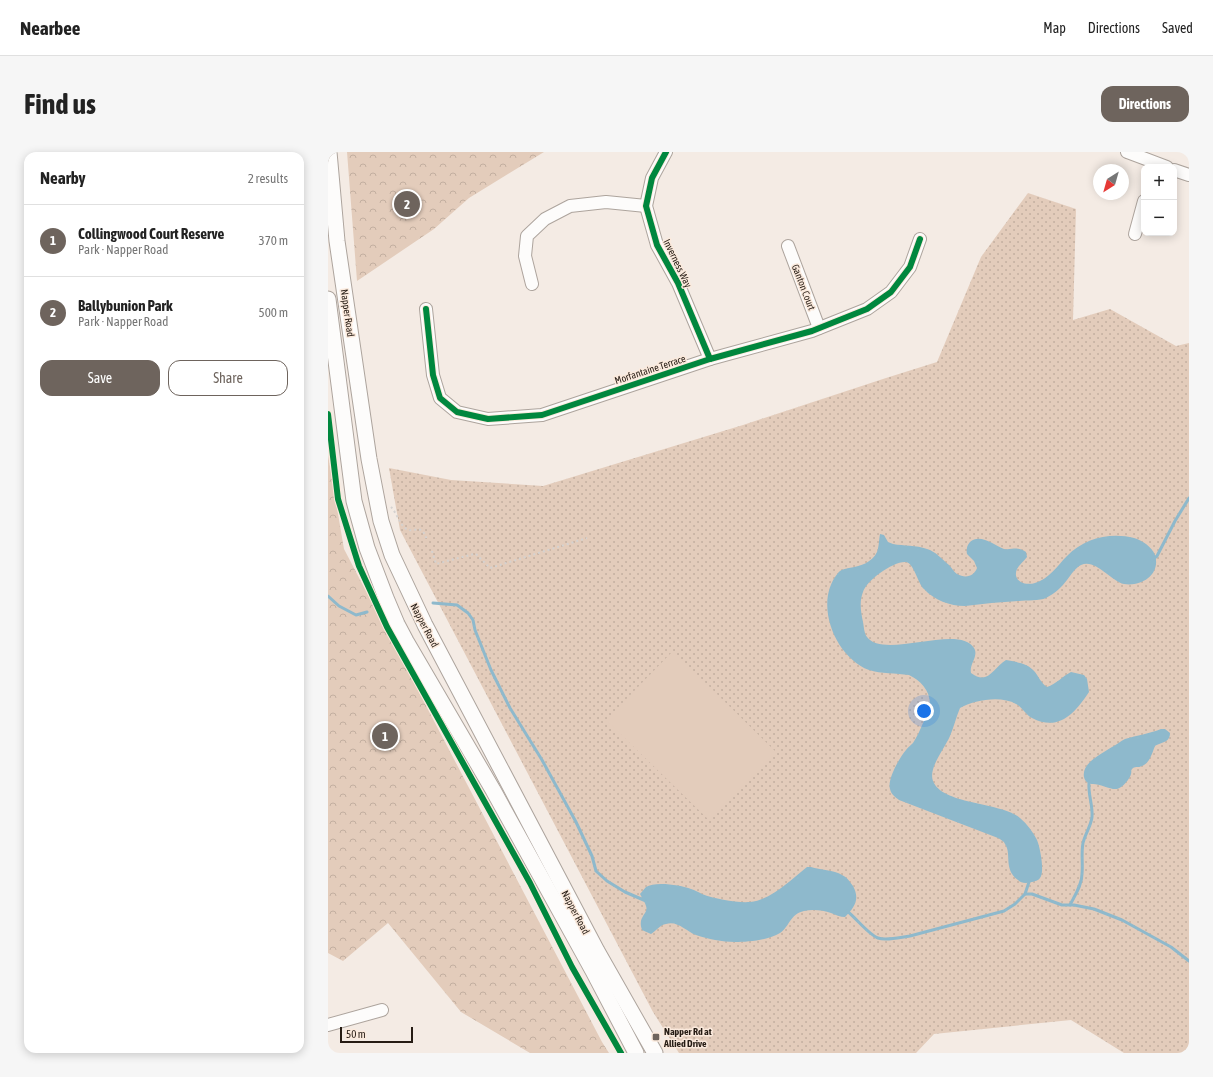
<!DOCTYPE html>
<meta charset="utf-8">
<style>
body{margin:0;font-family:"Asap Condensed",sans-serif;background:#f6f6f6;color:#222}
.controls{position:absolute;right:12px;top:12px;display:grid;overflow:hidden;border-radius:8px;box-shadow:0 2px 10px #0003}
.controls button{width:36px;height:36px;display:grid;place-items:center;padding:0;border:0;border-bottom:1px solid #e0e0e0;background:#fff;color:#222;font:20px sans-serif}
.compass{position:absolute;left:765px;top:12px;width:36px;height:36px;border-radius:50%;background:#fff;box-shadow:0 2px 10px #0003;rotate:217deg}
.scale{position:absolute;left:12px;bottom:10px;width:73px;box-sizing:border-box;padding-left:4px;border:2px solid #261c14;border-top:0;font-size:11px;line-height:14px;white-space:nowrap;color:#261c14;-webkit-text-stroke:3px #fbeadd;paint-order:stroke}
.you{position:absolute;left:596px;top:559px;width:14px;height:14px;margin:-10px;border:3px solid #fff;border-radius:50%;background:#1a73e8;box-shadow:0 0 0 6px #1a73e833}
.badge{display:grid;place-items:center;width:26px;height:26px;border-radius:50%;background:#6e645d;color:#fff;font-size:13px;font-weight:700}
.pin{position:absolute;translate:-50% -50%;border:2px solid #fff;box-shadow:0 1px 4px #0006}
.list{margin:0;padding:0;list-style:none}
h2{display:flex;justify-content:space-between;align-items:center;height:52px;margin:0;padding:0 16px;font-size:17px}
h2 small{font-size:13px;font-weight:400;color:#767676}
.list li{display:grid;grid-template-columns:26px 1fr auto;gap:12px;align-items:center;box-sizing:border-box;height:72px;padding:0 16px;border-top:1px solid #e0e0e0}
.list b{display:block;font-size:15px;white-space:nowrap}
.list p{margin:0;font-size:13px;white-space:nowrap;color:#767676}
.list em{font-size:13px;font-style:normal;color:#767676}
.actions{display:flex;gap:8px;padding:12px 16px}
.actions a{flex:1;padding:9px 0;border:1px solid #6e645d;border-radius:12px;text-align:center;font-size:14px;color:#6e645d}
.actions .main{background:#6e645d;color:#fff}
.map{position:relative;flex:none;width:861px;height:901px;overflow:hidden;border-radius:12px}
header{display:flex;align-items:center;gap:24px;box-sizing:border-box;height:56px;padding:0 20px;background:#fff;border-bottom:1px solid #e0e0e0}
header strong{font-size:19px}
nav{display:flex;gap:22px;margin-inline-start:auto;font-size:14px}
.intro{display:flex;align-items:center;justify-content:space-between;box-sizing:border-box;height:96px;padding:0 24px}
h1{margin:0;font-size:28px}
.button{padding:10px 18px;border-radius:12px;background:#6e645d;color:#fff;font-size:14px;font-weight:700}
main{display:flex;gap:24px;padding:0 24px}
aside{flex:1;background:#fff;border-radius:12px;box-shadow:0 2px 10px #0003}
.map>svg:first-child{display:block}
.grass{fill:url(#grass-dots)}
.forest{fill:url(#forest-crowns)}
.garden{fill:#e3ccbb}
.water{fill:#8eb9cc}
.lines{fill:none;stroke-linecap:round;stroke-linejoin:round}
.stream{stroke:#8eb9cc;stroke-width:3}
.minor-casing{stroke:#ada49d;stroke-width:14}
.major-casing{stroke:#ada49d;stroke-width:17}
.path{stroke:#d5d2d0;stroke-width:2;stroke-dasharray:2 3;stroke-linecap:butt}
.minor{stroke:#fdfcfb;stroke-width:12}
.major{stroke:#fdfcfb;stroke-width:15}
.cycleway-casing{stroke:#fbeadd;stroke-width:8}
.cycleway{stroke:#00873e;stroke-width:6}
.poi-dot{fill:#6e645d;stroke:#fbeadd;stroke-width:1.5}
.labels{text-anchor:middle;stroke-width:3;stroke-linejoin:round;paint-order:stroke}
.street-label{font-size:10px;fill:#261c14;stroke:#fbeadd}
.poi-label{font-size:10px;font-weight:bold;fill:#261c14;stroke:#fbeadd;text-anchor:start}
</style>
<header>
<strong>Nearbee</strong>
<nav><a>Map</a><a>Directions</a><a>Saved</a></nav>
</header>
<div class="intro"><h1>Find us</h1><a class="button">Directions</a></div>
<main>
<aside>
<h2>Nearby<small>2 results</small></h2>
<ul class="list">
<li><span class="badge">1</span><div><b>Collingwood Court Reserve</b><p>Park · Napper Road</p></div><em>370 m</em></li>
<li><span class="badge">2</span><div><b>Ballybunion Park</b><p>Park · Napper Road</p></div><em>500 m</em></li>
</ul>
<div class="actions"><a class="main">Save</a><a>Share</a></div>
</aside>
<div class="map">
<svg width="861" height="901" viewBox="0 0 861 901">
<defs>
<pattern id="grass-dots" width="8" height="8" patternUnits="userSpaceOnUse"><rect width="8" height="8" fill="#e3ccbb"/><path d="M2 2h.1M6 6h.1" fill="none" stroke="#c3afa0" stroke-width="1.8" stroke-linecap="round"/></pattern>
<pattern id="forest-crowns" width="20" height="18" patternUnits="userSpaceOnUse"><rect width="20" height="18" fill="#e3ccbb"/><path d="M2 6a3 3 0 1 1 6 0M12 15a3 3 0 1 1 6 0" fill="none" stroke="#c3afa0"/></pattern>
</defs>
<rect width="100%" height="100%" fill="#f4ebe4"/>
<path class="grass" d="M 700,41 L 748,57 L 745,168 L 782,157 L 848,194 L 861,191 L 861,901 L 796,901 L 743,868 L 606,882 L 588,901 L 351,901 L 325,860 L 72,378 L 61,316 L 123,328 L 215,334 L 415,273 L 558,226 L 609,210 L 653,105 Z"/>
<g class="forest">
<path d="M 19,0 L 216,0 L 141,46 L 106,77 L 29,129 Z"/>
<path d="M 0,303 L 16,397 L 274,890 L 281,901 L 202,901 L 133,860 L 60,771 L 15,809 L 0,801 Z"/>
</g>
<path class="garden" d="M 345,499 L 448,600 L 381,668 L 278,568 Z"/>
<g class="water">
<path d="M 552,382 L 556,383 L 560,390 L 565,392 C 576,394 588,393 599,397 C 607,399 615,408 621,413 C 624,416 626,420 629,422 C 638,427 646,424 649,416 L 646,409 L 639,402 C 638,398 639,393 642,390 C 652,381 666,393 676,397 C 685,398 689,394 698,400 L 699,405 C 696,409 691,413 689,417 C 684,429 697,434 707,431 C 721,427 729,414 739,404 C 756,386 783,380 806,386 C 814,388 824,395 827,403 C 833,422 814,435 796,432 C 783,429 767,406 753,413 C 747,416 743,423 739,428 C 734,435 726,442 718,446 C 712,449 698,448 691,449 C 673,450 655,452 637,454 C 622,454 606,448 596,437 C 590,432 586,411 578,410 C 565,409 538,429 535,440 C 531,450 533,460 535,470 C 536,475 536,481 539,485 C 556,508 631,471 646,496 C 651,504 641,512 643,521 C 660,534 665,516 678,508 C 688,510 700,511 707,520 C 711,525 713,531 719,535 C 728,532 735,524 743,520 L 756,523 L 759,527 L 761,540 C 747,561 731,580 704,566 C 698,563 694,555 688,552 C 673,543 646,548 632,556 C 628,565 626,575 622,584 C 617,596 600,616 605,629 C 614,653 674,650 692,666 C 699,672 705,680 709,688 C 712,695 717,720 712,726 C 710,729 707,729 704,730 C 699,731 694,732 690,728 C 675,717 684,702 677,692 C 676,689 673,688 670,686 L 571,648 C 567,645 563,642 562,637 C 559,627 572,605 578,598 C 580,595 583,593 585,591 C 589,585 592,578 595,571 C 597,567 600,562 601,557 C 605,542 594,529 581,523 C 568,521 553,522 541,518 C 507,505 485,451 510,421 C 513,417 517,417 521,416 C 532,414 544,411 549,400 C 551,395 551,387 552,382 Z"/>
<path d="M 833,577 L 837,577 L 842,581 C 842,591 833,590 827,594 C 824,601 822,611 814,614 C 810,616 808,614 805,616 C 802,619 804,618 803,622 C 802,627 794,636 789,637 C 783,638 772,632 765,632 C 761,632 757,630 756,625 C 753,611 775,601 784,595 C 788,593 793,589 797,587 C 809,583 821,582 833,577 Z"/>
<path d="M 479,715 L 483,715 C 492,718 506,718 514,723 C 519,725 522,730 525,734 C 532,747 527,755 517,765 C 512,765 508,763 503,761 C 495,758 484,757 476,759 C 462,762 462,774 452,781 C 441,788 420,790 407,790 C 394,790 380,787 368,783 C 358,779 349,768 338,772 C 332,773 328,779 323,782 L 314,778 C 309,764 321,762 318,754 C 317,750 314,746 312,742 C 314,740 316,737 318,735 C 327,729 353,733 363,737 C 367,738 370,740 374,742 C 387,747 409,751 422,750 C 445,747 461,729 479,715 Z"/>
</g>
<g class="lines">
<g class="stream">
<path d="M 824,408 L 829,404 L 847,369 L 861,346"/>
<path d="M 0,444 L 11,454 L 28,463 L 39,460"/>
<path d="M 105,451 L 129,453 L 140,461 L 145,468 L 147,478 L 163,518 L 182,556 L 214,608 L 248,670 L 264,704 L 268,719 L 279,729 L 297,740 L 318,749"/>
<path d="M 697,742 L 702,727"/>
<path d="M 742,753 C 747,743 754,733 754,722 C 755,711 753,701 755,691 C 757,682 763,674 764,665 C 765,653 760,643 761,631"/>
<path d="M 519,759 C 528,766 541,783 550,786 C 559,789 573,785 582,784 L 676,759 L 687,752 L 697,742 L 704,742 L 734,753 L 746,753 L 766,757 L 794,768 L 843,795 L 861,809"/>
</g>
<defs>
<g id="minor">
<path d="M 338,0 L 324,26 L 318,54 L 329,93 L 350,131 L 382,207"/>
<path d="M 799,0 L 839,15"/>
<path d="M 846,18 L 861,23"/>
<path d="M 807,82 L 816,49"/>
<path d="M 460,94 L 491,176"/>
<path d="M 204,132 L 197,104 L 199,84 L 217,67 L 242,54 L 278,50 L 318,54"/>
<path d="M 98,157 L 105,223 L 112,246 L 129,260 L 160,267 L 214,263 L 382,207 L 484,179 L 539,157 L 563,140 L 582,115 L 592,87"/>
<path d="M 0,873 L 54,858"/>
</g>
<g id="major">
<path d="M 1,0 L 9,89 L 41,307 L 53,369 L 64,403 L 97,473 L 269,799 L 327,901"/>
<path d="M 0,147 L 26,349 L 39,396 L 58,446 L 69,472 L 78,489 L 165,638 L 265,819 L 308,901"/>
</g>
</defs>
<use href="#minor" class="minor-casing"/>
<use href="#major" class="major-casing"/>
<g class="path">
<path d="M 63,355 C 68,360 72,372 77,376 C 86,383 93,369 99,388"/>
<path d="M 104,399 L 108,412 L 146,402 L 148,402 L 162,416 L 259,386"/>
</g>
<use href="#minor" class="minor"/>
<use href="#major" class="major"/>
<defs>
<g id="cycleway">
<path d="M 338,0 L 324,26 L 318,54 L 329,93 L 350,131 L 382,207"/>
<path d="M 98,157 L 105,223 L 112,246 L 129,260 L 160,267 L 214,263 L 382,207 L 484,179 L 539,157 L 563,140 L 582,115 L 592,87"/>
<path d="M 0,262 L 10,347 L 31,414 L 59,475 L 202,731 L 244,815 L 293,901"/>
</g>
</defs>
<use href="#cycleway" class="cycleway-casing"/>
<use href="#cycleway" class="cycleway"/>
</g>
<rect class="poi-dot" x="324" y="881" width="8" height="8" rx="2"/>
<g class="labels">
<g class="street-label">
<text transform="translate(350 111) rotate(64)" y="4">Inverness Way</text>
<text transform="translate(476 135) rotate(69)" y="4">Ganton Court</text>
<text transform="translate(20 161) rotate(82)" y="4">Napper Road</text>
<text transform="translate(322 217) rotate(-18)" y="4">Morfantaine Terrace</text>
<text transform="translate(97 473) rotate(62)" y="4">Napper Road</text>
<text transform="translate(248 760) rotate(62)" y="4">Napper Road</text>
</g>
<g class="poi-label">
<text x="336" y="883">Napper Rd at<tspan x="336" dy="12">Allied Drive</tspan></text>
</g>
</g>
</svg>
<div class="controls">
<button>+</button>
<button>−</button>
</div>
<svg class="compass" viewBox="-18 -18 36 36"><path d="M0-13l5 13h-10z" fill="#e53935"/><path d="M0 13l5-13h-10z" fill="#767676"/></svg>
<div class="scale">50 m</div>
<div class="you"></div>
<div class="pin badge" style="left:57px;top:584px">1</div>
<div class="pin badge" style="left:79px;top:52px">2</div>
</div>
</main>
